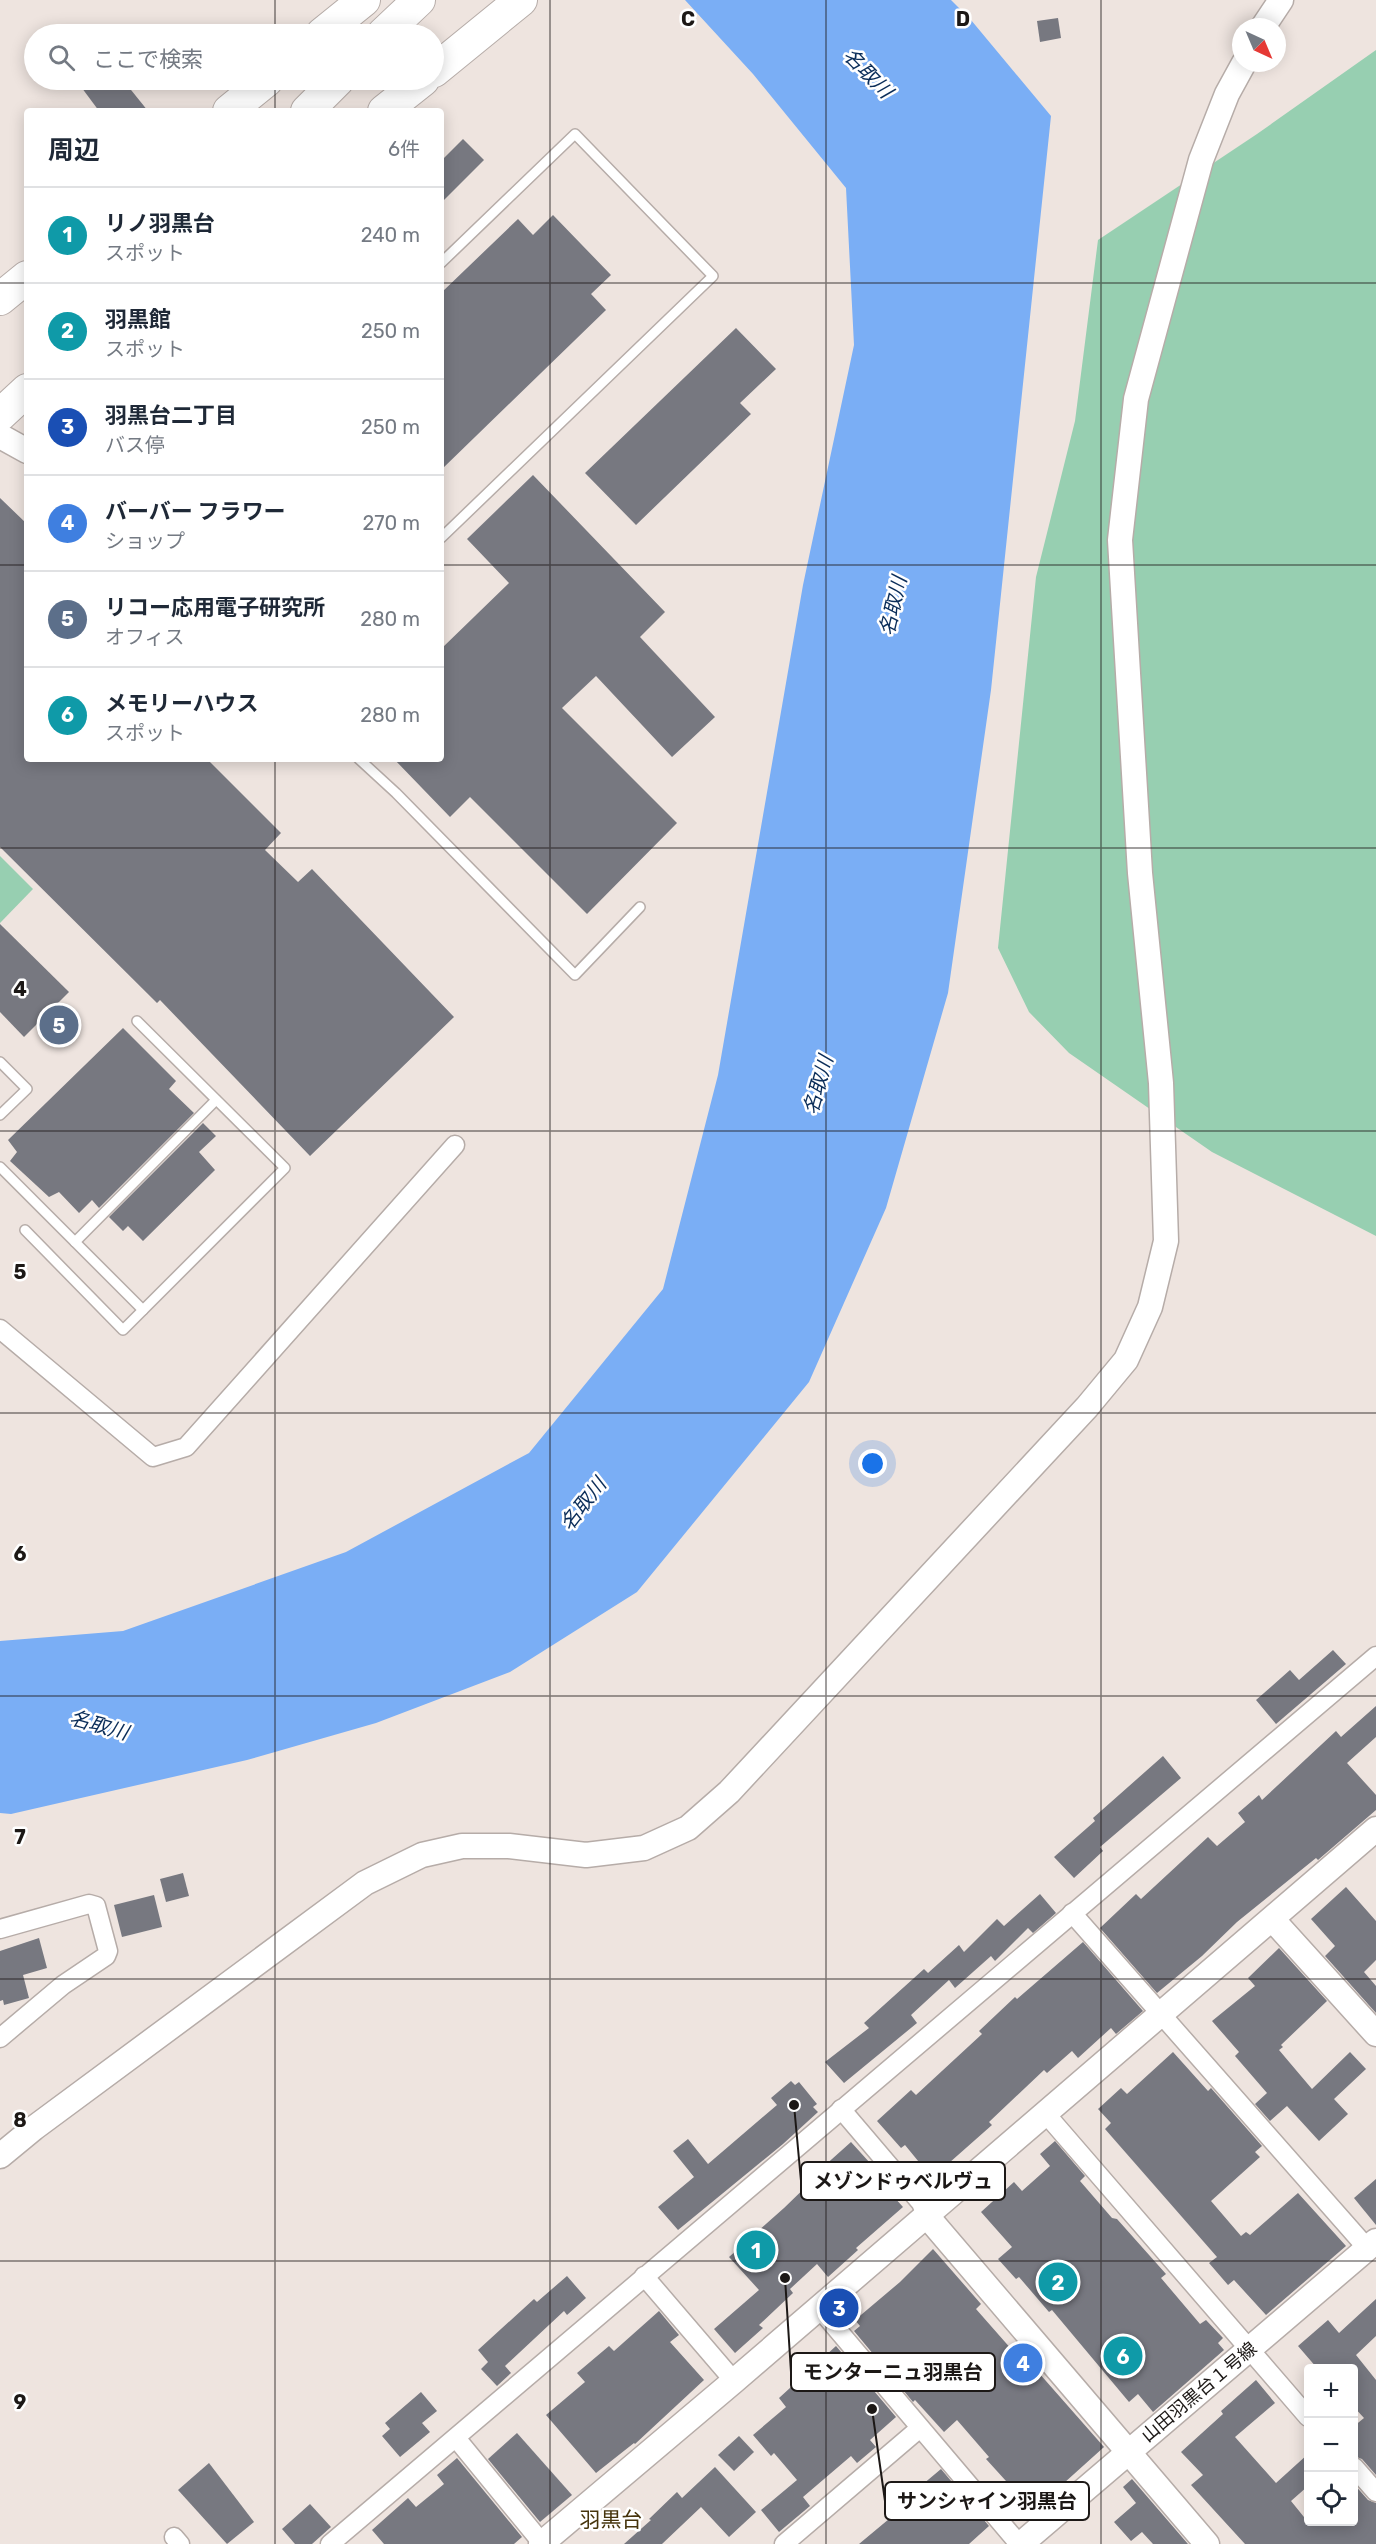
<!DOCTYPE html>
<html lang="ja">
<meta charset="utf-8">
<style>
body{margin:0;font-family:Rubik,"Noto Sans JP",sans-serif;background:#f6f6f7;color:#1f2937}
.controls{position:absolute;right:18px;bottom:18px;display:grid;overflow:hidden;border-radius:6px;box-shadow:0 3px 15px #0003}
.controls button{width:54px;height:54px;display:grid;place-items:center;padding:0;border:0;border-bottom:2px solid #e0e1e3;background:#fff;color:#1f2937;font:30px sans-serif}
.compass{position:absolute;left:1232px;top:18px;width:54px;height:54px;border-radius:50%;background:#fff;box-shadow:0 3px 15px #0003;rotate:136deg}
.you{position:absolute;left:873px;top:1464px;width:21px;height:21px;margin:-15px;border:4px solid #fff;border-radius:50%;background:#1a73e8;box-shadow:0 0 0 9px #1a73e833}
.badge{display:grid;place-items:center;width:39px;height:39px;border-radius:50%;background:#8e6a0e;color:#fff;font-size:20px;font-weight:700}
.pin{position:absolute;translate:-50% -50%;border:3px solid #fff;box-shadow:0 2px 6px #0006}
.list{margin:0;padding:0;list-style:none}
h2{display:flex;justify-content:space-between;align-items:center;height:78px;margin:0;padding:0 24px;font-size:26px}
h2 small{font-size:20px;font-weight:400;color:#747a83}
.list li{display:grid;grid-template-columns:39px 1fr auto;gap:18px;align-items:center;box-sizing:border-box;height:96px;padding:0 24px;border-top:2px solid #e0e1e3}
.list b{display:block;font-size:22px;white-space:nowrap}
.list p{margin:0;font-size:20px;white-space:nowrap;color:#747a83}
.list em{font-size:20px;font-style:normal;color:#747a83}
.icon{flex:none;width:33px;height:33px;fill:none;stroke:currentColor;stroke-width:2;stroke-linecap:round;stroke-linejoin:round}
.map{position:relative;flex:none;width:1376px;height:2544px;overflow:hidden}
.search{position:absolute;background:#fff;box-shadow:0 3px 15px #0003;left:24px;top:24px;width:420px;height:66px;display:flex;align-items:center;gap:15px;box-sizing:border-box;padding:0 21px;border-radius:33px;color:#747a83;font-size:22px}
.panel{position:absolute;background:#fff;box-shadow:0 3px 15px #0003;left:24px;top:108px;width:420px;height:654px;border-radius:6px}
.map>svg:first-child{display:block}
.green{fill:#97cfb1}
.water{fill:#7aaef5}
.building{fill:#777880}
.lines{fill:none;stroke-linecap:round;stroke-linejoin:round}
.lane-casing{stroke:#b6aca8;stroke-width:12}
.street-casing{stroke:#b6aca8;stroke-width:21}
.secondary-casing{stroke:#b6aca8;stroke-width:27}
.highway-casing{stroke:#b6aca8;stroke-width:34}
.lane{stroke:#fff;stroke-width:9}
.street{stroke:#fff;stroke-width:18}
.secondary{stroke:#fff;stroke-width:24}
.highway{stroke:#fff;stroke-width:32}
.grid{fill:none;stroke:#1c1816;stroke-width:1.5;stroke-opacity:0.55}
.labels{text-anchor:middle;stroke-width:5;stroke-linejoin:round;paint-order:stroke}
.street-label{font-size:18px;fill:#1c1816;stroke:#fff}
.water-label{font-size:20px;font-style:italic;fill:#0a2d59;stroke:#fff}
.quarter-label{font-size:21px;fill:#46340c;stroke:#fff}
.grid-label{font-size:20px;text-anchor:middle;font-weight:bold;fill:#1c1816;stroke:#fff;stroke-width:5;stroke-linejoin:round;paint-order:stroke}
.leader{fill:none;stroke:#1c1816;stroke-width:2}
.callout-dot{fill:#1c1816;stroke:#fff;stroke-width:2}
.callout{fill:#fff;stroke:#1c1816;stroke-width:2}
.callout-label{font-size:20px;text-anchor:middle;font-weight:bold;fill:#1c1816}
</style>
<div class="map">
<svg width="1376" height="2544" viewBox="0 0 1376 2544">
<rect width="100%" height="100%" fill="#eee4df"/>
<g class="green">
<path d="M 1376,50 L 1376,1236 L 1212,1152 L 1069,1053 L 1029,1012 L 998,948 L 1036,577 L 1075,421 L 1098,240 L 1257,134 Z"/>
<path d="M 0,856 L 33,889 L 0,923 Z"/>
</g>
<path class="water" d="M 685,0 L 951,0 L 971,20 L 1051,116 L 991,690 L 948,993 L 886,1208 L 809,1382 L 637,1592 L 510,1672 L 376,1723 L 247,1760 L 11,1814 L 0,1813 L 0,1641 L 123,1631 L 346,1552 L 529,1453 L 663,1289 L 718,1075 L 803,585 L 854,345 L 846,188 L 753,74 Z"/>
<g class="building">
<path d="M 1058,18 L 1061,38 L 1040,42 L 1037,21 Z"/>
<path d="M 76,80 L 123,80 L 148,111 L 99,111 Z"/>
<path d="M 463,139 L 484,160 L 441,203 L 441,161 Z"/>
<path d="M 553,215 L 611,275 L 591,294 L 606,310 L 441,470 L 441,293 L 518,219 L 533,235 Z"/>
<path d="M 736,328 L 776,369 L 740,403 L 751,414 L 636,525 L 585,473 Z"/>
<path d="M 533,475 L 665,612 L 640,637 L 715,717 L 672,757 L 596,676 L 562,708 L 677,823 L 587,914 L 470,797 L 450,817 L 394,759 L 441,759 L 441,649 L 509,583 L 467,539 Z"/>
<path d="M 0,498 L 27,524 L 27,759 L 207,759 L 281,833 L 265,850 L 298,882 L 312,869 L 454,1017 L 310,1156 L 160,1000 L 157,1003 L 0,847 Z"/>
<path d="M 0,924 L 69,992 L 24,1037 L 0,1012 Z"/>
<path d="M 123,1028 L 176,1081 L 169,1089 L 194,1113 L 99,1208 L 92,1200 L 79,1213 L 59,1192 L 49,1197 L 10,1161 L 17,1152 L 8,1140 Z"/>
<path d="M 203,1123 L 216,1136 L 199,1152 L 215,1170 L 143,1241 L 128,1226 L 123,1231 L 109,1217 Z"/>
<path d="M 1333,1650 L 1346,1664 L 1276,1724 L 1256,1700 L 1290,1670 L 1299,1680 Z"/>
<path d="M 1376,1706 L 1376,1737 L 1347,1763 L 1376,1795 L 1376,1810 L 1318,1860 L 1316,1858 L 1237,1922 L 1202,1956 L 1157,1993 L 1100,1928 L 1136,1894 L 1141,1899 L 1208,1837 L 1217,1846 L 1245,1822 L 1238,1813 L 1259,1795 L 1262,1800 L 1336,1731 L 1341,1737 Z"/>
<path d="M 1163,1756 L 1181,1778 L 1100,1847 L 1103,1851 L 1074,1878 L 1054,1857 L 1095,1821 L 1093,1818 Z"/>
<path d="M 183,1873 L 189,1896 L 166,1902 L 160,1879 Z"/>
<path d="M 1346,1887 L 1376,1921 L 1376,1960 L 1364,1972 L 1376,1986 L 1376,2013 L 1325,1956 L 1335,1946 L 1311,1919 Z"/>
<path d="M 1040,1894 L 1056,1913 L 1033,1933 L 1028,1928 L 995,1961 L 991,1956 L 955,1988 L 949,1980 L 911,2015 L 917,2023 L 844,2083 L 825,2062 L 869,2028 L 864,2023 L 924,1969 L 928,1973 L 959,1945 L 964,1952 L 997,1919 L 1004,1926 Z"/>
<path d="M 154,1895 L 162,1927 L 122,1937 L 114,1905 Z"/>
<path d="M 39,1938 L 47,1968 L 23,1975 L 29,1998 L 4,2005 L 3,2000 L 0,2001 L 0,1951 Z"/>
<path d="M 1083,1942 L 1143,2011 L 1116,2034 L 1111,2028 L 1078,2058 L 1072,2051 L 1047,2073 L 1044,2070 L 989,2122 L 992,2125 L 932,2178 L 905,2145 L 901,2148 L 877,2121 L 911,2090 L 916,2095 L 982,2034 L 979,2031 L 1015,1997 L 1017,1999 Z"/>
<path d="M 1279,1948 L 1327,2001 L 1281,2045 L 1283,2047 L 1279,2050 L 1312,2089 L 1350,2052 L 1366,2069 L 1334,2099 L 1348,2114 L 1319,2141 L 1287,2106 L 1270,2121 L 1255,2104 L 1267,2093 L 1235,2056 L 1239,2052 L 1212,2021 L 1255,1986 L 1248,1978 Z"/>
<path d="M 1173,2052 L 1208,2091 L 1211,2088 L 1262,2146 L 1255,2152 L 1260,2157 L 1211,2201 L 1241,2236 L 1246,2232 L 1250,2235 L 1298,2193 L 1346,2246 L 1266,2315 L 1234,2280 L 1228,2285 L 1209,2263 L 1217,2257 L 1105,2129 L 1111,2123 L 1098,2109 L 1121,2088 L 1127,2094 Z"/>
<path d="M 791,2081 L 795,2085 L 799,2082 L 817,2104 L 813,2107 L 818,2112 L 783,2144 L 678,2230 L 658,2207 L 694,2177 L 673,2151 L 688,2139 L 708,2164 L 777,2105 L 771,2098 Z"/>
<path d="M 1055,2141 L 1085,2176 L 1080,2181 L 1112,2218 L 1117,2219 L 1166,2274 L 1161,2278 L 1200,2324 L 1206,2320 L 1223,2338 L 1218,2343 L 1224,2350 L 1153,2412 L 1138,2394 L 1129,2402 L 1052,2310 L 1049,2312 L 1019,2277 L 1016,2279 L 998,2259 L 1012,2247 L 981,2212 L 1014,2182 L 1022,2191 L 1050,2166 L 1040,2154 Z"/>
<path d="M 851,2142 L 870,2163 L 866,2166 L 903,2207 L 856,2248 L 858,2250 L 828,2277 L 817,2264 L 790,2289 L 793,2293 L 759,2325 L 763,2328 L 735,2353 L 714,2329 L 759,2290 L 729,2257 L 784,2208 L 815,2178 L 813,2176 Z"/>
<path d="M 1376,2179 L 1376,2225 L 1354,2198 Z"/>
<path d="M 933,2249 L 981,2304 L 976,2309 L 1020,2359 L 1024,2356 L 1104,2447 L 1024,2519 L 1007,2499 L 1016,2492 L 986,2459 L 989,2457 L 957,2420 L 944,2432 L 915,2400 L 913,2402 L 854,2331 L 860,2326 L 855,2320 L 900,2282 Z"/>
<path d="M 567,2276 L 586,2298 L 567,2315 L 564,2311 L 505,2366 L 511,2373 L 497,2386 L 481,2369 L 488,2362 L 478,2350 L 534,2299 L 537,2302 Z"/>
<path d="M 1376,2299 L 1376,2336 L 1356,2355 L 1376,2380 L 1376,2475 L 1362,2459 L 1353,2456 L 1353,2427 L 1364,2418 L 1353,2406 L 1353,2368 L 1317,2368 L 1298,2346 L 1328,2320 L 1339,2333 Z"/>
<path d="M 659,2311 L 679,2335 L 670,2342 L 704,2380 L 635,2444 L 634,2443 L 596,2473 L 546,2415 L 585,2382 L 577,2373 L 609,2346 L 614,2351 Z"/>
<path d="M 836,2346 L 896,2417 L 870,2440 L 876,2447 L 857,2463 L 851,2456 L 803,2497 L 810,2506 L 779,2532 L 761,2510 L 797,2480 L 774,2453 L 771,2456 L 753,2435 L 786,2407 L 779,2398 Z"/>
<path d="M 1256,2380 L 1275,2403 L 1235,2437 L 1276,2483 L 1308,2454 L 1308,2486 L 1291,2501 L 1308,2522 L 1353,2522 L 1353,2483 L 1368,2500 L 1376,2503 L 1376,2544 L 1245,2544 L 1191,2485 L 1203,2475 L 1181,2452 L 1223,2414 L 1221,2411 Z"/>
<path d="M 421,2392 L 437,2411 L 422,2423 L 430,2432 L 400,2457 L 382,2436 L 390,2429 L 385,2423 Z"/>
<path d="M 517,2433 L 572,2495 L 540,2522 L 488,2459 Z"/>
<path d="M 739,2436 L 754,2452 L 734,2471 L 718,2455 Z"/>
<path d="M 457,2458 L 522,2537 L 514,2544 L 384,2544 L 372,2530 L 408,2498 L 416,2507 L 444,2484 L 437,2475 Z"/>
<path d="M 209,2463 L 254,2522 L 227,2544 L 178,2490 Z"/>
<path d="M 715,2467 L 756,2512 L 729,2537 L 701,2507 L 662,2544 L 624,2544 L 651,2520 L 649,2519 L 677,2492 L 682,2498 Z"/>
<path d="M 941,2469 L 989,2526 L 969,2544 L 859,2544 L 889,2519 L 885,2516 Z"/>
<path d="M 1132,2479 L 1188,2544 L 1153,2544 L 1142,2532 L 1131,2541 L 1114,2522 L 1136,2503 L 1123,2487 Z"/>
<path d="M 310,2504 L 331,2527 L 312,2544 L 295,2544 L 282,2529 Z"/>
</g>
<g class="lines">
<defs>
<g id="lane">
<path d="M 441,263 L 575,134 L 713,276 L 441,538"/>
<path d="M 359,759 L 396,793 L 575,975 L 640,907"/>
<path d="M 0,1062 L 27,1089 L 0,1115"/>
<path d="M 0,1167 L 143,1310"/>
<path d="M 25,1230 L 123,1330 L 285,1168 L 137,1021"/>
<path d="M 75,1242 L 216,1100"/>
</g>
<g id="street">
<path d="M 0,1329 L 153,1457 L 186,1447 L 455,1145"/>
<path d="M 1072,1913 L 1367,2248"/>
<path d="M 0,1929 L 89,1904 L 96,1906 L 108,1951 L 106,1956 L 63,1985 L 0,2038"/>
<path d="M 841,2109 L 921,2203 L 926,2215"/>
<path d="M 1046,2114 L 1308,2417"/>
<path d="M 644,2276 L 734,2381"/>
<path d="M 819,2308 L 1019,2544"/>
<path d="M 456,2438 L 542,2543"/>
<path d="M 1354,2467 L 1376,2492"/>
<path d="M 174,2537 L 180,2544"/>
<path d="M 330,2544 L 1376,1656"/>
<path d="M 784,2544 L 920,2428"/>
</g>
<g id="secondary">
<path d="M 1263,27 L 1281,0"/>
<path d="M 0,436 L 27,451"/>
<path d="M 1273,1920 L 1376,2034"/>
<path d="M 0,2156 L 34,2128 L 365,1883 L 422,1855 L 462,1846 L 509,1846 L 586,1855 L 644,1848 L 688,1828 L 729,1792 L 1087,1407 L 1126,1360 L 1150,1307 L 1166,1241 L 1161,1083 L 1140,873 L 1120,540 L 1136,399 L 1201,160 L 1227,94 L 1244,63"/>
<path d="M 926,2215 L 1207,2544"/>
<path d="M 541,2544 L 734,2381 L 1376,1829"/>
<path d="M 1021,2544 L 1376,2241"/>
</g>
<g id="highway">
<path d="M 322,34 L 364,0"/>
<path d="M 383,34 L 419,0"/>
<path d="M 434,71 L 521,0"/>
<path d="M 229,111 L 267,80"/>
<path d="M 307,111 L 338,80"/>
<path d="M 384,111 L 423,80"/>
<path d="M 0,299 L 27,277"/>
<path d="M 0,415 L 27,390"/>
</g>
</defs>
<use href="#lane" class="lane-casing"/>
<use href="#street" class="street-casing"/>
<use href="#secondary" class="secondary-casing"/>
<use href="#highway" class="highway-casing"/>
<use href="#lane" class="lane"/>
<use href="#street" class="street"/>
<use href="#secondary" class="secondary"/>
<use href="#highway" class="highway"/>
</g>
<path class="grid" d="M 275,0 L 275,34M 550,0 L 550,2544M 826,0 L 826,2544M 1101,0 L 1101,2544M 275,80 L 275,111M 0,283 L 27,283M 441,283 L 1376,283M 0,565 L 27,565M 441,565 L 1376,565M 275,759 L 275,2544M 0,848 L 1376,848M 0,1131 L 1376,1131M 0,1413 L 1376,1413M 0,1696 L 1376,1696M 0,1979 L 1376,1979M 0,2261 L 1376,2261"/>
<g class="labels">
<g class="street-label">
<text transform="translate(1199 2392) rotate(-40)" y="6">山田羽黒台１号線</text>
</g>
<g class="water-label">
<text transform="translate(868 73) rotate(46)" y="7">名取川</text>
<text transform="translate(893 606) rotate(-77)" y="7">名取川</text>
<text transform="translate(818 1085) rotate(-74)" y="7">名取川</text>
<text transform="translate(583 1504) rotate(-52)" y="7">名取川</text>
<text transform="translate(99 1725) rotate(16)" y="7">名取川</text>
</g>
<g class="quarter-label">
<text x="611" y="2527">羽黒台</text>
</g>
</g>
<g class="grid-label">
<text x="688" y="26">C</text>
<text x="963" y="26">D</text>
<text x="20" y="996">4</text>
<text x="20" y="1279">5</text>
<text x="20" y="1561">6</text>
<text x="20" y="1844">7</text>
<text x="20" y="2127">8</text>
<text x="20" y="2409">9</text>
</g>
<path class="leader" d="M794 2105L801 2181M785 2278L791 2372M872 2409L885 2501"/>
<g class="callout-dot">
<circle cx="794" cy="2105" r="6"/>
<circle cx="785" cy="2278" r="6"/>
<circle cx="872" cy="2409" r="6"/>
</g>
<g class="callout">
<rect x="801" y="2162" width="204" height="38" rx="6"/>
<rect x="791" y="2353" width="204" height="38" rx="6"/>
<rect x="885" y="2482" width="204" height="38" rx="6"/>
</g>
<g class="callout-label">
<text x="903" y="2188">メゾンドゥベルヴュ</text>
<text x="893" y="2379">モンターニュ羽黒台</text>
<text x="987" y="2508">サンシャイン羽黒台</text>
</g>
</svg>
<div class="controls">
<button>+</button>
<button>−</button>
<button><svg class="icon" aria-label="locate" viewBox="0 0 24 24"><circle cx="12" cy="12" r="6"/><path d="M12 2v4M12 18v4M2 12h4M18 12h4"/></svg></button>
</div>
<svg class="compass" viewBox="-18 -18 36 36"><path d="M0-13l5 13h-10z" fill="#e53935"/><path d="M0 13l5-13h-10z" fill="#747a83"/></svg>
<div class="you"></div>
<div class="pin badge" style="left:756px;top:2250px;background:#0f9aa8">1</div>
<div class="pin badge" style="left:1058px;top:2282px;background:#0f9aa8">2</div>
<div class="pin badge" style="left:839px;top:2308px;background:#1a4fb4">3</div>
<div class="pin badge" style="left:1023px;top:2363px;background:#3f7fe0">4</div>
<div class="pin badge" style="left:59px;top:1025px;background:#5c6f8a">5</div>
<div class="pin badge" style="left:1123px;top:2356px;background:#0f9aa8">6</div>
<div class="search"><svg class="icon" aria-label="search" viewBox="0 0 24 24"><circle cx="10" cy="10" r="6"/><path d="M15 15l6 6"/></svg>ここで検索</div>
<section class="panel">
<h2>周辺<small>6件</small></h2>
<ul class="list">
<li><span class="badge" style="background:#0f9aa8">1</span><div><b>リノ羽黒台</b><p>スポット</p></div><em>240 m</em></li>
<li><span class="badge" style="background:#0f9aa8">2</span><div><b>羽黒館</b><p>スポット</p></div><em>250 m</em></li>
<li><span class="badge" style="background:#1a4fb4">3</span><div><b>羽黒台二丁目</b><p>バス停</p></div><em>250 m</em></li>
<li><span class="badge" style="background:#3f7fe0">4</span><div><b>バーバー フラワー</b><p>ショップ</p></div><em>270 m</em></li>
<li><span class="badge" style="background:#5c6f8a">5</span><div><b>リコー応用電子研究所</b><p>オフィス</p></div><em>280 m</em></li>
<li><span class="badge" style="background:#0f9aa8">6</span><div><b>メモリーハウス</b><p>スポット</p></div><em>280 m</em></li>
</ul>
</section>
</div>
